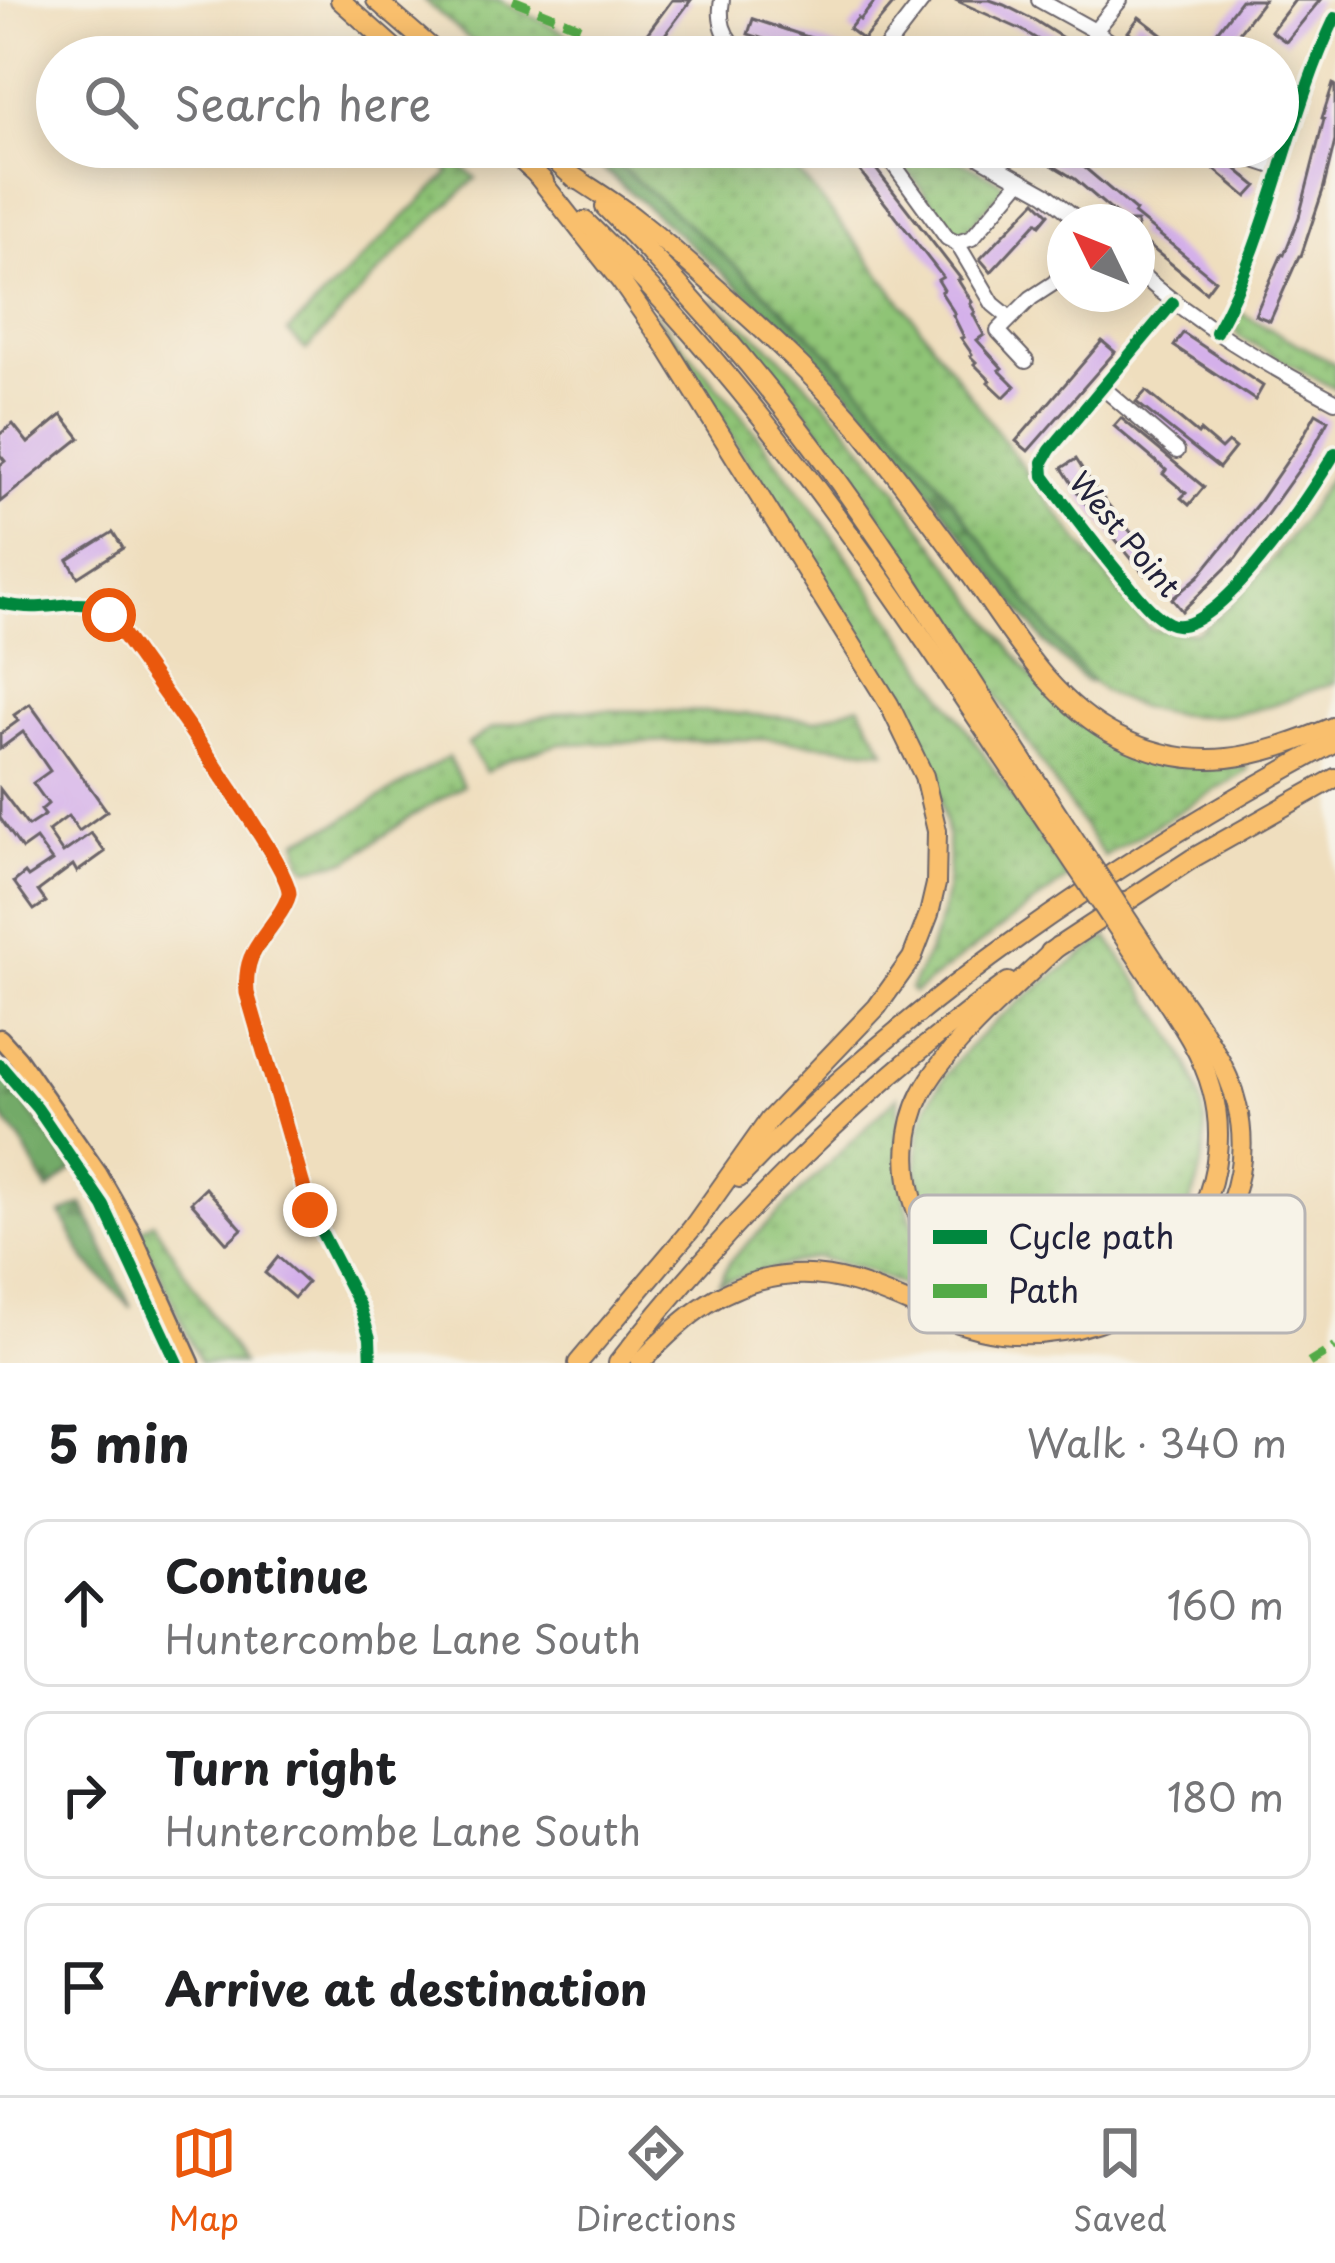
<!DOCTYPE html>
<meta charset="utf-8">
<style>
body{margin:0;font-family:"Playpen Sans",sans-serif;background:#f6f6f6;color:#202124}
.compass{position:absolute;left:1047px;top:204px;width:108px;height:108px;border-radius:50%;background:#fff;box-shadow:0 6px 30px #0003;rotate:313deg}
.stop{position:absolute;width:36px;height:36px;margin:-27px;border:9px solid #ea580c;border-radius:50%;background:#fff}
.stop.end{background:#ea580c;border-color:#fff;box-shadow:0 3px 12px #0008}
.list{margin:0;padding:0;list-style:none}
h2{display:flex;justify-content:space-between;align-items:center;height:156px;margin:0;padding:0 48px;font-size:51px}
h2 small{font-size:39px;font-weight:400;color:#757577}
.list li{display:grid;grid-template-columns:78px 1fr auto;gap:36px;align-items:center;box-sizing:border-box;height:168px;margin:0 24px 24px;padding:0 24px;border:3px solid #e0e0e0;border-radius:24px}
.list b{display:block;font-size:45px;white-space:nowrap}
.list p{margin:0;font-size:39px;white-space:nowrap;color:#757577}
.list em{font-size:39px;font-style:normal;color:#757577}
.icon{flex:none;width:66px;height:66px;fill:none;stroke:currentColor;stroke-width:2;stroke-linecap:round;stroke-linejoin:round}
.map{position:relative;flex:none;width:1335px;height:1363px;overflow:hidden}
.search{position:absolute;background:#fff;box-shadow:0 6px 30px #0003;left:36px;right:36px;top:36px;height:132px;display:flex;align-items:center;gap:30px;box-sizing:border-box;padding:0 42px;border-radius:66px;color:#757577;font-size:45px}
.sheet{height:732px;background:#fff}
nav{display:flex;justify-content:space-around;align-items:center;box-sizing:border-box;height:168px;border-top:3px solid #e0e0e0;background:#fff;font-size:33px;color:#757577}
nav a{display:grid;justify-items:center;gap:6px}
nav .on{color:#ea580c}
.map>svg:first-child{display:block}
.green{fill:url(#green-dots);stroke:#587358;stroke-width:3}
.forest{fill:url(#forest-firs);stroke:#4a6651;stroke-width:3}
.building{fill:#d4b0ea}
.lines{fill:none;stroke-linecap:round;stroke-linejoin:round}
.minor-casing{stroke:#6a6469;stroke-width:18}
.major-casing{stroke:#6a6469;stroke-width:21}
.highway-casing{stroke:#6a6469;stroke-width:22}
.minor{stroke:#fff;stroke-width:14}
.major{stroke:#f9bf6d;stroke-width:16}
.highway{stroke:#f9bf6d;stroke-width:18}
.highway-bridge-casing{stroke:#6a6469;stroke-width:22;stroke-linecap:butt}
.highway-bridge{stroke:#f9bf6d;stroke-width:18}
.quiet{stroke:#53aa46;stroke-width:9;stroke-dasharray:18 9;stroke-linecap:butt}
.cycleway-casing{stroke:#f7f3e8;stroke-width:20}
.cycleway{stroke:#00873e;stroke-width:12}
.route{stroke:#ea580c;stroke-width:15}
.labels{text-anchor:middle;stroke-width:9;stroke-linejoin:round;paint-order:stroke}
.street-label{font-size:30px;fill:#22223b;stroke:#f7f3e8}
.key{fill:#f7f3e8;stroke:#b7b4b4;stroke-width:3}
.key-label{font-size:33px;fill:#22223b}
</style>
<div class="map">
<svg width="1335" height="1363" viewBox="0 0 1335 1363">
<defs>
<pattern id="green-dots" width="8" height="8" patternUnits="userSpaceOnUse" patternTransform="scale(3)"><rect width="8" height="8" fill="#8fc476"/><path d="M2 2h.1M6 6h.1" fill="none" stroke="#7ba867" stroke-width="1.8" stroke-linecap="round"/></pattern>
<pattern id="forest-firs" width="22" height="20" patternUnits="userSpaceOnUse" patternTransform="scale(3)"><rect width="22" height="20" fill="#73aa67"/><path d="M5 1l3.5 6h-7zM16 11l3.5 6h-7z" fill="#5e8a56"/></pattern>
</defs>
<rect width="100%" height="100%" fill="#f7f3e8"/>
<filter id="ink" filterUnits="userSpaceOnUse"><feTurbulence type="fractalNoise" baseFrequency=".00833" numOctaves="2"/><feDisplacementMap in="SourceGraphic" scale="24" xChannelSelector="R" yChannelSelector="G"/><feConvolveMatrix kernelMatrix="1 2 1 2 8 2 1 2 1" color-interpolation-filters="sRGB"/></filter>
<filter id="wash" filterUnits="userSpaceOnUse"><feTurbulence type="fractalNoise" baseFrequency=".004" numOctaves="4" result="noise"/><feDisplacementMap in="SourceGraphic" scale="48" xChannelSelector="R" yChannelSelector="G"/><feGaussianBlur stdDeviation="2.7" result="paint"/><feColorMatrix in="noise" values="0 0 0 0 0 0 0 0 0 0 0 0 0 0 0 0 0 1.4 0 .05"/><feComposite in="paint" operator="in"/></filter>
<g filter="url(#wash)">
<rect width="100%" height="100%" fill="#efdebe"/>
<g class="green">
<path d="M 424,0 L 499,0 L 575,38 L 557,57 L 517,55 L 490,57 Z"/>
<path d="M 436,147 L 476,178 L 401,249 L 306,350 L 288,332 L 450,172 L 431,152 Z"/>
<path d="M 597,147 L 773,147 L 779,151 C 914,302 1019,476 1150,629 L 1196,633 C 1254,591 1298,529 1335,468 L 1335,682 C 1304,692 1271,708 1240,713 C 1197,720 1145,715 1106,692 C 1077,675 1048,632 1028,604 C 986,548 946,490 902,436 C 814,326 703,238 597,147 Z"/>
<path d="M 889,147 L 932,147 L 1000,181 L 1004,188 L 966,231 L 956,233 Z"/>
<path d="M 712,299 L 776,352 L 839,417 L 900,492 L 898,495 L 1032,677 L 1075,719 L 1127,751 L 1172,766 L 1248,767 L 1246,772 L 1104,856 C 998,705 907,544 796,397 C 770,363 740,331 712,299 Z"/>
<path d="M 653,311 C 680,343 709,375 736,408 C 855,558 959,720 1068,878 L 914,993 L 910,989 C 961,896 959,833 919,736 Z"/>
<path d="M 1237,311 L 1335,364 L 1335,389 L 1238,336 L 1232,322 Z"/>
<path d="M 859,705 L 885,751 L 767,739 L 559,744 L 509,759 L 486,772 L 468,744 L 492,728 L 574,710 L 718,712 L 816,720 Z"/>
<path d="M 448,757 L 463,786 L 412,816 L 349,860 L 308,868 L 301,862 L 298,840 L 336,824 Z"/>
<path d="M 1107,937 C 1137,983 1185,1041 1199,1093 C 1211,1135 1204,1177 1184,1216 C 1136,1307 1021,1328 950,1248 C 930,1226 919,1196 918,1166 C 917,1142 921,1117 933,1095 C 971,1028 1046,983 1107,937 Z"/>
<path d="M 898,1096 C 899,1166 896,1232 954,1281 C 973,1297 1000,1305 1020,1321 L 971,1315 L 867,1270 L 815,1257 L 719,1283 L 731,1260 Z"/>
<path d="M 153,1222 L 242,1363 L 200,1363 L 160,1272 L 142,1238 L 142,1229 Z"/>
</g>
<g class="forest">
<path d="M 578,147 L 597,147 C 685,222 775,296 854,381 C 942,474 1008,585 1092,682 L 1086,682 L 1046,644 L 902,455 L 848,391 L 796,337 Z"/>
<path d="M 0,1070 L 73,1169 L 48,1191 L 21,1140 L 0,1114 Z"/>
<path d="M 83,1204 L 131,1308 L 86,1261 L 61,1214 Z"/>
</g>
<g id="blocks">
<g class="building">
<path d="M 672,0 L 691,0 L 658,44 L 646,35 Z"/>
<path d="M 876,0 L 897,0 L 863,40 L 849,29 L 858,18 L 860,20 Z"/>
<path d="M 955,0 L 990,0 L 1004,5 L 1036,21 L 1093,57 L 1067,57 L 1022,30 Z"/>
<path d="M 1241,0 L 1264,0 L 1223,53 L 1209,42 Z"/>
<path d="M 1295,0 L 1320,0 L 1286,42 L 1271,31 Z"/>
<path d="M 1139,17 L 1168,39 L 1194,57 L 1164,57 L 1158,52 L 1157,54 L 1128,32 Z"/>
<path d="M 753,19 L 863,55 L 862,57 L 820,57 L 748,34 Z"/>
<path d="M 1333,84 L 1335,85 L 1335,141 L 1323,190 L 1301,256 L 1299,256 L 1270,321 L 1255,315 L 1282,254 L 1284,255 L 1299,217 L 1324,119 L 1322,118 Z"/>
<path d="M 841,147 L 859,147 L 961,279 L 958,280 L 972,302 L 970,304 L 975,312 L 973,314 L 984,335 L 977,340 L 1002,368 L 999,370 L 1015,386 L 1004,397 L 988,382 L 990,380 L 974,364 L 976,362 L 970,356 L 972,354 L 961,338 L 964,337 L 953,315 L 955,314 L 941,292 L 944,290 L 938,280 L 943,277 Z"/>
<path d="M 1022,147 L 1050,147 L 1084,167 L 1136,211 L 1134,214 L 1215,280 L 1206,292 L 1137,236 L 1137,222 L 1125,222 L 1075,179 Z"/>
<path d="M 1188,147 L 1210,147 L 1257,186 L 1247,197 Z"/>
<path d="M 1036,201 L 1049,214 L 1040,225 L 1037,222 L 991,272 L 980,259 Z"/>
<path d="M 1183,333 L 1263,386 L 1255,400 L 1174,346 Z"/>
<path d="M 1102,341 L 1115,352 L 1028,451 L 1016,441 Z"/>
<path d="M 1146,391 L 1198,434 L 1200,431 L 1221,449 L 1228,442 L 1235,448 L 1219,468 L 1136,402 Z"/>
<path d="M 1316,413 L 1328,420 L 1310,454 L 1236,558 L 1182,611 L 1172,599 L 1199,576 L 1259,502 L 1298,445 Z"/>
<path d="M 62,415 L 80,438 L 0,502 L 0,465 L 5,461 L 0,455 L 0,434 L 13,424 L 28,443 Z"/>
<path d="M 1121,418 L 1204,487 L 1189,505 L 1181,498 L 1186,493 L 1163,474 L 1166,470 L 1114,426 Z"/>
<path d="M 1076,459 L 1096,490 L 1158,565 L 1145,575 L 1082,499 L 1062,468 Z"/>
<path d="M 113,532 L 123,548 L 78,577 L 68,560 Z"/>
<path d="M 30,704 L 107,811 L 79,831 L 68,816 L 48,831 L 63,853 L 91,833 L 105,852 L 77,872 L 73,865 L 38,891 L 46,902 L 34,910 L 14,882 L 25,873 L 28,877 L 52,861 L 36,839 L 22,849 L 0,818 L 0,789 L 28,826 L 45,815 L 41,810 L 48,804 L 33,783 L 50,771 L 23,732 L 0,749 L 0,734 L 18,721 L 14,715 Z"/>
<path d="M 206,1188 L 242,1229 L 227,1243 L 191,1202 Z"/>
<path d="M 278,1257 L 307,1283 L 294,1298 L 265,1273 Z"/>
</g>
</g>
</g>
<g filter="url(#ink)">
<use href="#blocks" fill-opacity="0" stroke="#6a6469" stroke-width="3"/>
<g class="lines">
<defs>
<g id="minor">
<path d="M 722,0 C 717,26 728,48 753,57"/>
<path d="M 1039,0 L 1095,31 L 1132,57"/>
<path d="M 1095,31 L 1120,0"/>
<path d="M 879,57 L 923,0"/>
<path d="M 881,147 L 947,238 L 957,243 L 972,238 L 1021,180"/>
<path d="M 962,147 L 1046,194 L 1081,222"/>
<path d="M 1243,147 L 1258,161 L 1279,168"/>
<path d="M 957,243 L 993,304 L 1004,313"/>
<path d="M 1137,271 C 1196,324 1265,364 1335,401"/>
<path d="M 1173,303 L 1050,450 L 1043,462 L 1044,476 C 1071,513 1099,550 1129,585 C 1140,598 1153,615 1169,623 C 1212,646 1314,488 1335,453"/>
<path d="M 1216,332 C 1271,233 1287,119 1335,18"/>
<path d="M 1026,361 L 998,331 L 1031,298 L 1054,283 L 1065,270"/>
<path d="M 1102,387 L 1177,451"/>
<path d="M 0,603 C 13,606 28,608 41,607 C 68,606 86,597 109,615 C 135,652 292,867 289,894 C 288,902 281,912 276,919 C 258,947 244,957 247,993 L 310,1210 L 360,1307 L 370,1338 L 371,1363"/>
</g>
<path id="major" d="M 0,1038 L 18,1058 L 98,1173 L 130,1229 L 191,1363"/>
<g id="highway">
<path d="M 340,0 L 404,57"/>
<path d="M 376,0 L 442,57"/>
<path d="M 506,147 L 544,181"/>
<path d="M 540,147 L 576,180"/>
<path d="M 536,174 L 622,283 L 664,343 L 889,704 L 924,776 L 937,831 L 936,884 L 929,914 L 912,958 L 877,1007 L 769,1120 L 693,1227"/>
<path d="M 570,174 C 592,189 616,203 637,220 C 671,246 702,275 733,303 C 779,344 823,385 862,432 C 900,479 936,528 972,577 C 1013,635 1052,703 1117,736 C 1195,776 1259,758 1335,726"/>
<path d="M 605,207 C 674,276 739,350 798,427 C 895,553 976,691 1064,823"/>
<path d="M 585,221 C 770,400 909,617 1052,830"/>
<path d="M 1058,946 C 1017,986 947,1044 922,1093 C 904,1128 903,1172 916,1209 C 943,1290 1039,1332 1118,1298 C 1194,1265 1234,1168 1212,1090 C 1201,1049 1174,1013 1151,978"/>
<path d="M 1050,952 L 1193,858 L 1335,778"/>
<path d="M 739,1178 C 910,998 1117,860 1335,742"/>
<path d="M 578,1363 L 699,1220"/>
<path d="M 618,1363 C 729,1221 862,1088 1008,982"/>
<path d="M 640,1363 C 684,1316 725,1280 793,1275 C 869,1270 928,1324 1001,1333 C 1128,1347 1269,1243 1237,1105 C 1226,1056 1189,1012 1161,971"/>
</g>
</defs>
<use href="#minor" class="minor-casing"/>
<use href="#major" class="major-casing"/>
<use href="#highway" class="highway-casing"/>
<use href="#minor" class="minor"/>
<use href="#major" class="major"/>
<use href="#highway" class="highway"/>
<defs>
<g id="highway-bridge">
<path d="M 1064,823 L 1160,969"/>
<path d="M 1052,830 L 1151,978"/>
</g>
</defs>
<use href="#highway-bridge" class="highway-bridge-casing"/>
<use href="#highway-bridge" class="highway-bridge"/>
<g class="quiet">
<path d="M 513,0 L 587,30"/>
<path d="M 1309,1363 L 1335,1347"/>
</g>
<defs>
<g id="cycleway">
<path d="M 1173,303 L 1050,450 L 1043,462 L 1044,476 C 1071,513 1099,550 1129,585 C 1140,598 1153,615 1169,623 C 1212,646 1314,488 1335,453"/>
<path d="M 1216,332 C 1271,233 1287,119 1335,18"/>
<path d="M 0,603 C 13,606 28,608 41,607 C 68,606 86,597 109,615 C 135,652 292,867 289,894 C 288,902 281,912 276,919 C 258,947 244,957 247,993 L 310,1210 L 360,1307 L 370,1338 L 371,1363"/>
<path d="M 0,1065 L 37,1108 L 104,1206 L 177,1363"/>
</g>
</defs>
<use href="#cycleway" class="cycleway-casing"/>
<use href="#cycleway" class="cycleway"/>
</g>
</g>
<g class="lines" filter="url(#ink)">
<path class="route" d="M 109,615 C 135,653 292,866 289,894 C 287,902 281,912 276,919 C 257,947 244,956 247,993 L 310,1210"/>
</g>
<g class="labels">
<g class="street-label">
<text transform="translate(1124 535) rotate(50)" y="10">West Point</text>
</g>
</g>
<rect x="909" y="1195" width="396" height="138" rx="18" class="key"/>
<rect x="933" y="1230" width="54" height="14" fill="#00873e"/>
<rect x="933" y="1284" width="54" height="14" fill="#53aa46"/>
<g class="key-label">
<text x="1008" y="1249">Cycle path</text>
<text x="1008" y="1303">Path</text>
</g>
</svg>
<svg class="compass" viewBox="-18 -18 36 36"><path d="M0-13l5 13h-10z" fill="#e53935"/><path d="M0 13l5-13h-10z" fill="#757577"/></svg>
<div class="stop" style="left:109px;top:615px"></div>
<div class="stop end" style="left:310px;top:1210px"></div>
<div class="search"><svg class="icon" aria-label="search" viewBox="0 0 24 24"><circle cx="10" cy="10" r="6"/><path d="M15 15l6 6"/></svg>Search here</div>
</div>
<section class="sheet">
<h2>5 min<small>Walk · 340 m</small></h2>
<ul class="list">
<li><svg class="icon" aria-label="ahead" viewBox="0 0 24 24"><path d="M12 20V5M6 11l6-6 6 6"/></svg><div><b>Continue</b><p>Huntercombe Lane South</p></div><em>160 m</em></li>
<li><svg class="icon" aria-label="right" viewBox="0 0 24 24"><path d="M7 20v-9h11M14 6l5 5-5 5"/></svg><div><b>Turn right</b><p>Huntercombe Lane South</p></div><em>180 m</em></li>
<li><svg class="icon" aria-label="arrive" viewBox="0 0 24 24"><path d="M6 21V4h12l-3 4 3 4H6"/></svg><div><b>Arrive at destination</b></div></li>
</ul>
</section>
<nav>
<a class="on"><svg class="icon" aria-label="map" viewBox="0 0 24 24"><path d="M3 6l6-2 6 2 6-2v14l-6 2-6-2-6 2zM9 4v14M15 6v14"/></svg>Map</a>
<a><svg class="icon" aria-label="directions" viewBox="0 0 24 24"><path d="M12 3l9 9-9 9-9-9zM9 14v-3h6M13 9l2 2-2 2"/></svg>Directions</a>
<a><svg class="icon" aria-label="saved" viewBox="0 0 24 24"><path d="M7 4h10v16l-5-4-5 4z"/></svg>Saved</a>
</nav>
